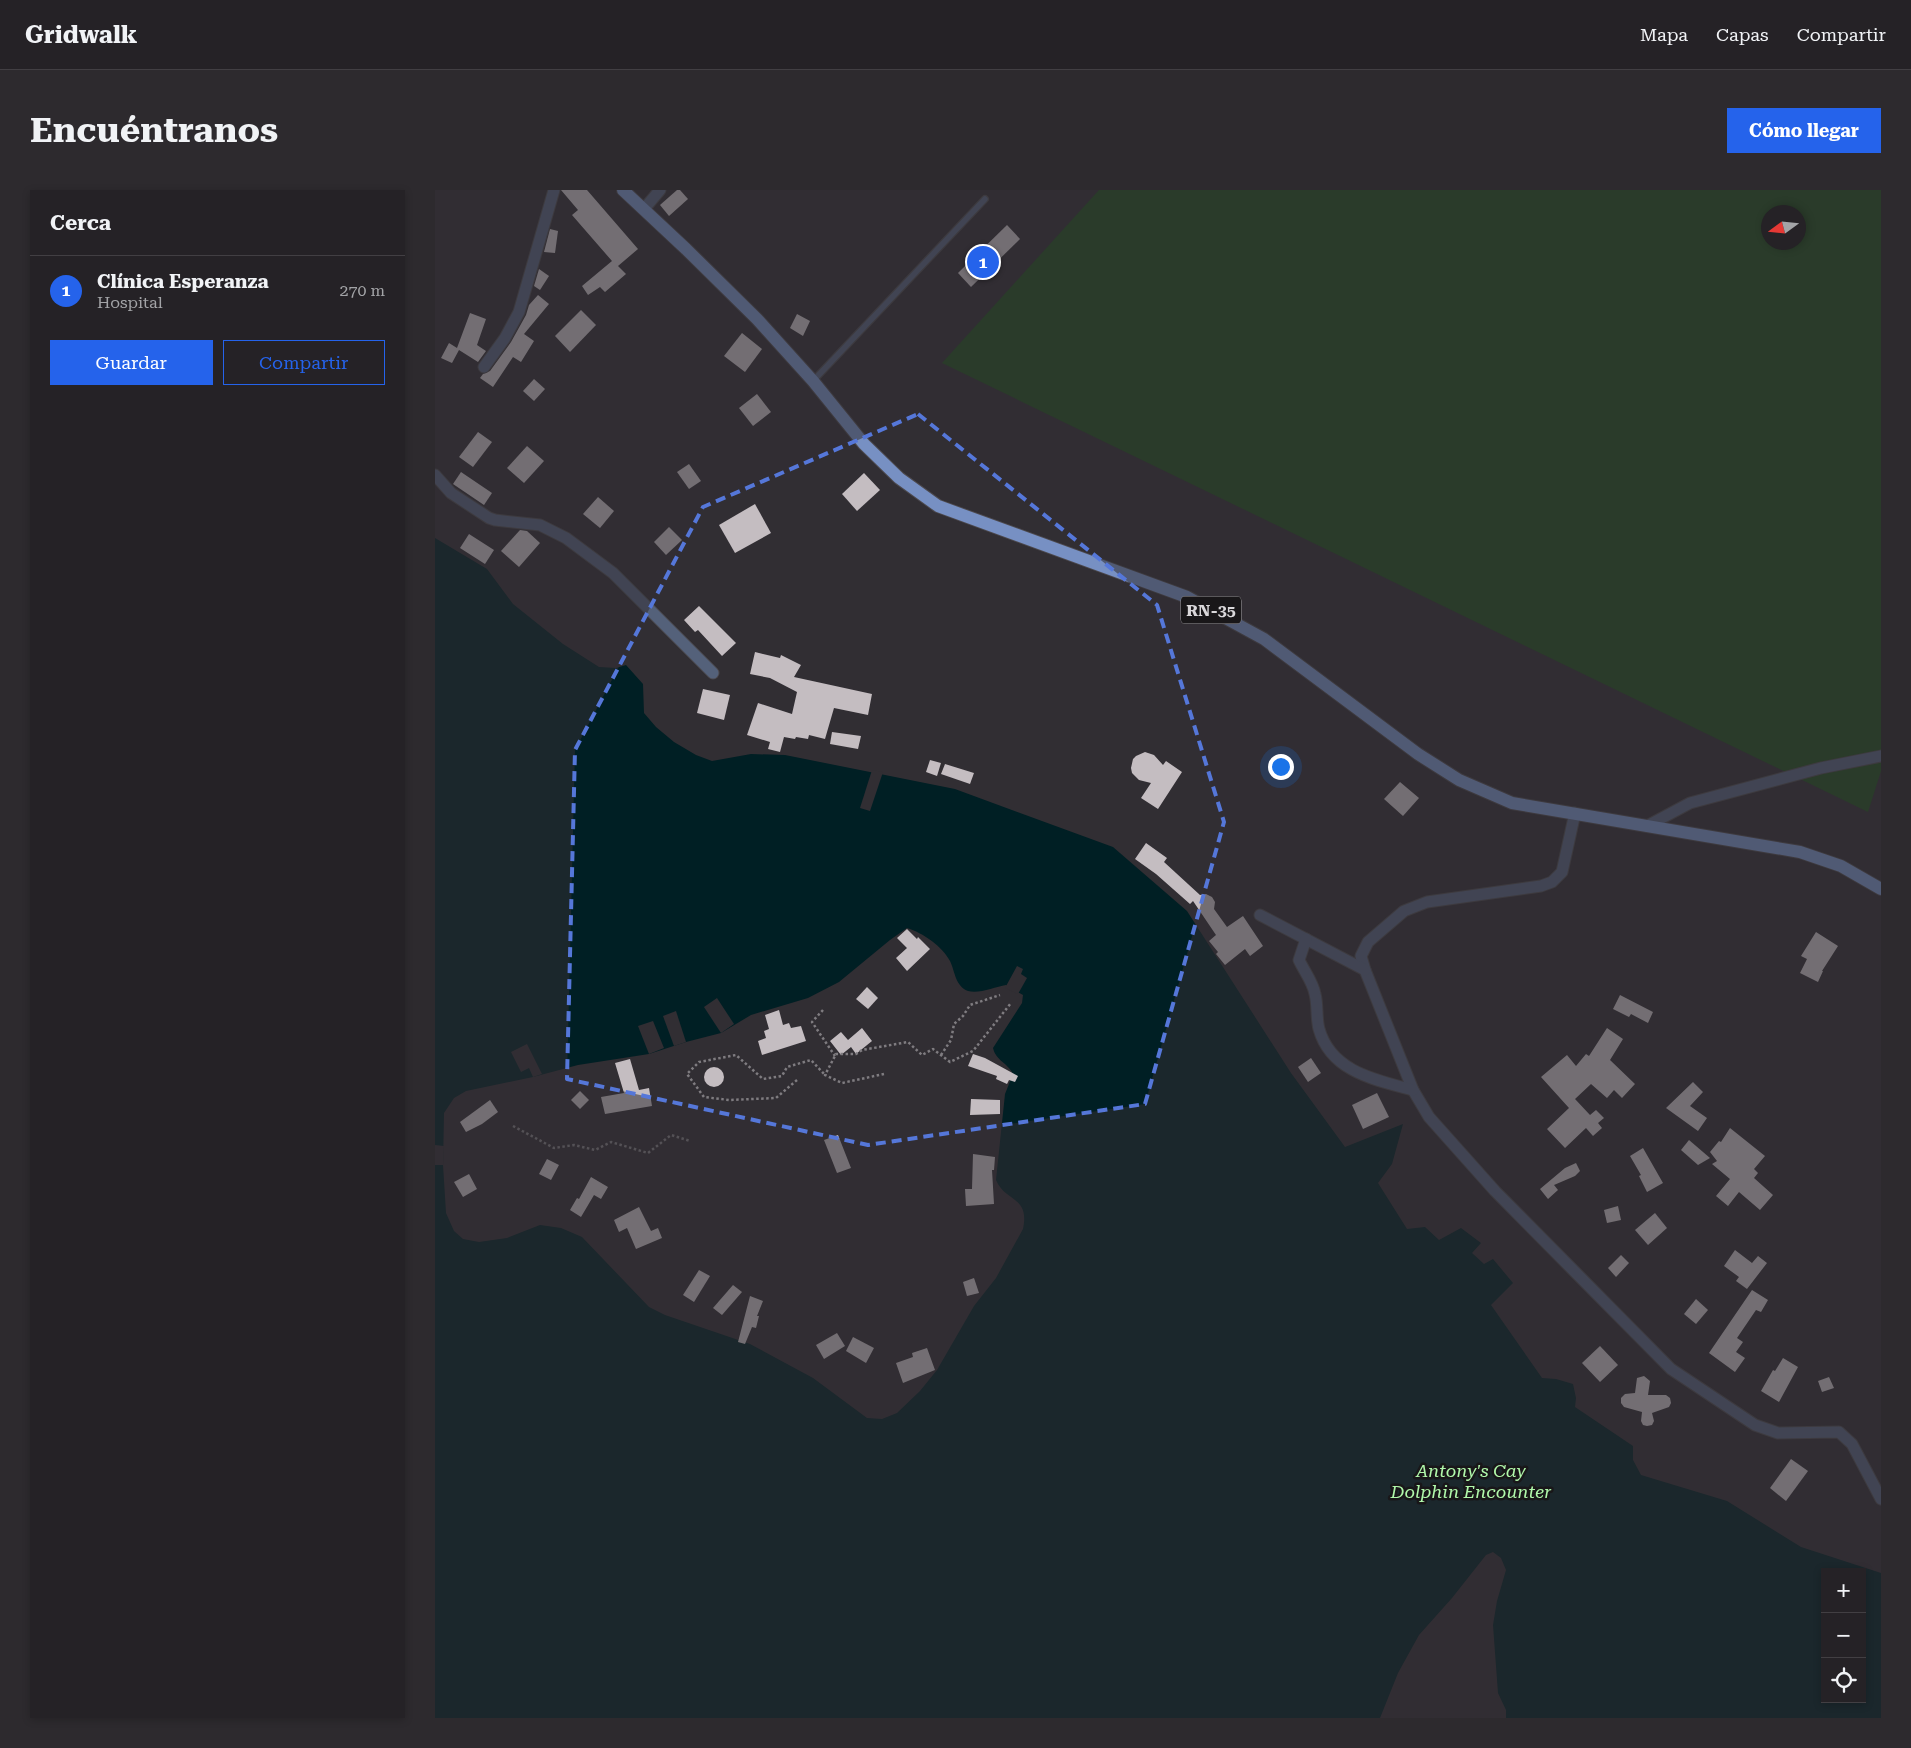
<!DOCTYPE html>
<html lang="es">
<meta charset="utf-8">
<style>
body{margin:0;font-family:"Roboto Serif",serif;background:#2d2a2e;color:#f1f3f6}
.controls{position:absolute;right:15px;bottom:15px;display:grid;overflow:hidden;border-radius:0px;box-shadow:0 2px 8px #0003}
.controls button{width:45px;height:45px;display:grid;place-items:center;padding:0;border:0;border-bottom:1px solid #423f43;background:#252226;color:#f1f3f6;font:25px sans-serif}
.compass{position:absolute;left:1326px;top:15px;width:45px;height:45px;border-radius:50%;background:#252226;box-shadow:0 2px 8px #0003;rotate:255deg}
.you{position:absolute;left:845px;top:576px;width:18px;height:18px;margin:-12px;border:4px solid #fff;border-radius:50%;background:#1a73e8;box-shadow:0 0 0 8px #1a73e833}
.badge{display:grid;place-items:center;width:32px;height:32px;border-radius:50%;background:#2563eb;color:#fff;font-size:16px;font-weight:700}
.pin{position:absolute;translate:-50% -50%;border:2px solid #fff;box-shadow:0 1px 5px #0006}
.list{margin:0;padding:0;list-style:none}
h2{display:flex;justify-content:space-between;align-items:center;height:65px;margin:0;padding:0 20px;font-size:21px}
h2 small{font-size:16px;font-weight:400;color:#a3a4a7}
.list li{display:grid;grid-template-columns:32px 1fr auto;gap:15px;align-items:center;box-sizing:border-box;height:70px;padding:0 20px;border-top:1px solid #423f43}
.list b{display:block;font-size:19px;white-space:nowrap}
.list p{margin:0;font-size:16px;white-space:nowrap;color:#a3a4a7}
.list em{font-size:16px;font-style:normal;color:#a3a4a7}
.actions{display:flex;gap:10px;padding:15px 20px}
.actions a{flex:1;padding:11px 0;border:1px solid #2563eb;border-radius:0px;text-align:center;font-size:18px;color:#2563eb}
.actions .main{background:#2563eb;color:#fff}
.icon{flex:none;width:28px;height:28px;fill:none;stroke:currentColor;stroke-width:2;stroke-linecap:round;stroke-linejoin:round}
.map{position:relative;flex:none;width:1446px;height:1528px;overflow:hidden;border-radius:0px}
header{display:flex;align-items:center;gap:30px;box-sizing:border-box;height:70px;padding:0 25px;background:#252226;border-bottom:1px solid #423f43}
header strong{font-size:24px}
nav{display:flex;gap:28px;margin-inline-start:auto;font-size:18px}
.intro{display:flex;align-items:center;justify-content:space-between;box-sizing:border-box;height:120px;padding:0 30px}
h1{margin:0;font-size:35px}
.button{padding:12px 22px;border-radius:0px;background:#2563eb;color:#fff;font-size:18px;font-weight:700}
main{display:flex;gap:30px;padding:0 30px}
aside{flex:1;background:#252226;border-radius:0px;box-shadow:0 2px 8px #0003}
.map>svg:first-child{display:block}
.green{fill:#224c20;fill-rule:evenodd}
.water{fill:#001f24;fill-rule:evenodd}
.pier{fill:#312e33}
.building{fill:#c4bdc1}
.lines{fill:none;stroke-linecap:round;stroke-linejoin:round}
.lane-casing{stroke:#4c494e;stroke-width:8}
.street-casing{stroke:#4c494e;stroke-width:13}
.primary-casing{stroke:#4c494e;stroke-width:14}
.path{stroke:#7f7c80;stroke-width:2.5;stroke-dasharray:2.5 2.5;stroke-linecap:butt}
.lane{stroke:#54617a;stroke-width:5.5}
.street{stroke:#54617a;stroke-width:11}
.primary{stroke:#7790c3;stroke-width:12}
.marked{fill:none;stroke:#5577d9;stroke-width:4;stroke-dasharray:10 6;stroke-linejoin:round}
.labels{text-anchor:middle;stroke-width:5;stroke-linejoin:round;paint-order:stroke}
.shield{fill:#191719;stroke:#9f9da0;stroke-width:1}
.shield-label{font-size:16px;font-weight:bold;fill:#d9d7da}
.park-label{font-size:18px;font-style:italic;fill:#b1f9ab;stroke:#191719}
</style>
<header>
<strong>Gridwalk</strong>
<nav><a>Mapa</a><a>Capas</a><a>Compartir</a></nav>
</header>
<div class="intro"><h1>Encuéntranos</h1><a class="button">Cómo llegar</a></div>
<main>
<aside>
<h2>Cerca<small></small></h2>
<ul class="list">
<li><span class="badge">1</span><div><b>Clínica Esperanza</b><p>Hospital</p></div><em>270 m</em></li>
</ul>
<div class="actions"><a class="main">Guardar</a><a>Compartir</a></div>
</aside>
<div class="map">
<svg width="1446" height="1528" viewBox="0 0 1446 1528">
<rect width="100%" height="100%" fill="#312e33"/>
<path class="green" d="M 664,0 L 1446,0 L 1446,581 L 1433,622 L 507,173 ZM 1334,22 L 1364,22 L 1364,52 L 1334,52 Z"/>
<path class="water" d="M 0,348 L 52,379 L 78,414 L 128,454 L 164,477 L 181,478 L 191,475 L 208,494 L 209,523 L 221,537 L 239,552 L 261,565 L 277,571 L 316,564 L 350,565 L 520,599 L 678,657 L 752,721 L 856,883 L 910,957 L 968,934 L 957,974 L 943,993 L 972,1039 L 990,1037 L 1004,1050 L 1026,1038 L 1046,1053 L 1037,1063 L 1049,1074 L 1058,1069 L 1078,1093 L 1056,1115 L 1107,1188 L 1121,1189 L 1138,1194 L 1141,1208 L 1140,1217 L 1198,1256 L 1198,1270 L 1206,1285 L 1292,1311 L 1366,1357 L 1446,1383 L 1446,1528 L 1071,1528 L 1071,1520 L 1063,1503 L 1058,1435 L 1062,1411 L 1071,1380 L 1066,1368 L 1058,1362 L 1051,1365 L 1017,1408 L 984,1445 L 963,1483 L 945,1528 L 0,1528 ZM 472,738 C 488,743 507,756 515,771 C 520,781 520,796 533,801 C 544,804 560,797 571,795 L 588,805 L 587,813 L 558,858 C 561,871 573,873 578,884 L 570,904 L 561,990 C 570,1012 595,1006 588,1039 L 561,1088 L 539,1116 L 502,1180 L 485,1201 L 462,1223 L 447,1229 L 432,1228 L 378,1188 L 315,1154 L 230,1125 L 214,1117 L 147,1047 L 126,1038 L 105,1035 L 72,1048 L 44,1052 L 28,1049 L 19,1041 L 11,1023 L 8,975 L 9,923 L 19,908 L 31,901 L 98,887 L 143,875 L 214,864 L 251,852 L 286,843 L 316,825 L 373,808 L 404,792 L 455,750 ZM 1390,1382 L 1427,1382 L 1427,1509 L 1390,1509 Z"/>
<g class="pier">
<path d="M 437,580 L 448,582 L 435,621 L 425,618 Z"/>
<path d="M 582,776 L 588,779 L 586,784 L 592,788 L 583,804 L 570,798 Z"/>
<path d="M 282,808 L 299,834 L 286,843 L 269,817 Z"/>
<path d="M 241,821 L 251,852 L 239,856 L 228,826 Z"/>
<path d="M 218,831 L 229,858 L 214,864 L 203,836 Z"/>
<path d="M 92,854 L 107,884 L 98,887 L 94,878 L 86,882 L 76,862 Z"/>
<path d="M 0,955 L 9,956 L 8,975 L 0,975 Z"/>
</g>
<g class="building">
<path d="M 126,0 L 152,0 L 203,59 L 183,76 L 191,84 L 170,102 L 165,97 L 153,105 L 147,96 L 177,71 L 137,25 L 143,20 Z"/>
<path d="M 242,0 L 245,0 L 253,9 L 234,26 L 225,15 Z"/>
<path d="M 572,35 L 585,49 L 536,97 L 523,83 Z"/>
<path d="M 115,39 L 123,41 L 120,63 L 109,62 Z"/>
<path d="M 104,79 L 114,86 L 105,100 L 99,96 Z"/>
<path d="M 103,105 L 114,114 L 89,144 L 99,151 L 86,172 L 78,167 L 58,197 L 45,188 L 48,184 L 55,181 L 76,152 L 91,125 L 94,115 Z"/>
<path d="M 146,120 L 161,135 L 135,162 L 120,146 Z"/>
<path d="M 35,123 L 51,129 L 42,155 L 51,161 L 43,172 L 24,160 L 17,173 L 6,168 L 14,153 L 22,158 Z"/>
<path d="M 362,124 L 375,131 L 368,146 L 355,138 Z"/>
<path d="M 307,143 L 327,159 L 310,182 L 289,166 Z"/>
<path d="M 99,189 L 110,199 L 99,211 L 88,201 Z"/>
<path d="M 322,204 L 336,222 L 318,236 L 304,218 Z"/>
<path d="M 43,242 L 57,252 L 38,277 L 24,267 Z"/>
<path d="M 92,256 L 109,271 L 89,293 L 72,278 Z"/>
<path d="M 254,274 L 266,291 L 254,299 L 242,282 Z"/>
<path d="M 26,282 L 57,303 L 49,315 L 18,294 Z"/>
<path d="M 429,283 L 445,300 L 422,321 L 407,304 Z"/>
<path d="M 163,307 L 179,321 L 165,338 L 148,324 Z"/>
<path d="M 320,314 L 336,343 L 300,363 L 284,335 Z"/>
<path d="M 234,337 L 247,350 L 231,365 L 219,352 Z"/>
<path d="M 85,340 L 92,341 L 105,353 L 84,377 L 66,361 Z"/>
<path d="M 34,344 L 59,360 L 50,374 L 25,358 Z"/>
<path d="M 264,416 L 301,453 L 287,466 L 263,440 L 260,442 L 249,430 Z"/>
<path d="M 320,462 L 345,468 L 346,465 L 366,475 L 359,487 L 437,504 L 433,525 L 399,518 L 390,549 L 374,545 L 373,549 L 361,547 L 360,549 L 349,547 L 345,562 L 333,559 L 335,552 L 312,545 L 323,513 L 357,524 L 362,502 L 335,488 L 315,484 Z"/>
<path d="M 268,499 L 295,505 L 289,530 L 262,523 Z"/>
<path d="M 397,542 L 426,546 L 423,559 L 395,554 Z"/>
<path d="M 710,562 L 719,565 L 728,575 L 731,571 L 747,582 L 723,619 L 706,608 L 716,593 L 704,590 L 697,583 L 696,578 L 698,569 L 701,566 Z"/>
<path d="M 495,570 L 506,573 L 502,586 L 491,582 Z"/>
<path d="M 510,574 L 539,583 L 535,594 L 506,584 Z"/>
<path d="M 965,592 L 984,608 L 968,626 L 949,609 Z"/>
<path d="M 711,653 L 732,668 L 729,672 L 765,705 L 771,704 L 777,707 L 780,712 L 779,719 L 792,737 L 808,726 L 828,756 L 815,766 L 810,759 L 790,775 L 781,764 L 783,762 L 774,751 L 781,745 L 758,711 L 755,714 L 721,684 L 700,669 Z"/>
<path d="M 472,739 L 482,749 L 483,747 L 495,759 L 472,781 L 461,768 L 472,758 L 462,748 Z"/>
<path d="M 1381,742 L 1403,756 L 1387,781 L 1388,781 L 1383,792 L 1365,783 L 1372,769 L 1366,766 Z"/>
<path d="M 432,797 L 443,808 L 433,819 L 421,809 Z"/>
<path d="M 1185,805 L 1218,822 L 1213,833 L 1196,824 L 1194,827 L 1178,819 Z"/>
<path d="M 344,820 L 348,835 L 354,833 L 356,838 L 366,836 L 371,851 L 327,865 L 323,851 L 331,848 L 329,841 L 334,839 L 330,825 Z"/>
<path d="M 427,838 L 437,851 L 421,864 L 416,857 L 406,865 L 395,851 L 406,842 L 413,850 Z"/>
<path d="M 1172,838 L 1188,849 L 1175,870 L 1200,894 L 1187,908 L 1179,900 L 1172,908 L 1156,894 L 1140,909 L 1155,925 L 1161,920 L 1169,928 L 1163,933 L 1167,938 L 1158,946 L 1151,938 L 1130,958 L 1112,939 L 1134,918 L 1106,887 L 1132,865 L 1141,876 L 1151,864 L 1154,866 Z"/>
<path d="M 538,864 L 550,868 L 583,886 L 580,892 L 574,890 L 572,894 L 561,889 L 562,886 L 533,876 Z"/>
<path d="M 876,868 L 886,883 L 873,892 L 863,877 Z"/>
<path d="M 195,869 L 204,900 L 214,898 L 217,916 L 170,924 L 166,907 L 189,903 L 180,873 Z"/>
<circle cx="279" cy="887" r="10"/>
<path d="M 1258,892 L 1268,902 L 1255,916 L 1272,928 L 1263,941 L 1231,918 Z"/>
<path d="M 145,901 L 154,910 L 145,919 L 136,910 Z"/>
<path d="M 942,903 L 954,927 L 928,939 L 917,915 Z"/>
<path d="M 536,909 L 565,910 L 565,924 L 535,925 Z"/>
<path d="M 55,910 L 63,922 L 47,934 L 31,942 L 25,932 Z"/>
<path d="M 1295,938 L 1330,966 L 1319,979 L 1323,983 L 1319,988 L 1338,1005 L 1325,1020 L 1304,1002 L 1293,1016 L 1281,1006 L 1295,989 L 1277,974 L 1282,971 L 1275,962 L 1284,951 L 1286,952 Z"/>
<path d="M 403,945 L 416,978 L 402,983 L 389,950 Z"/>
<path d="M 1254,950 L 1275,968 L 1263,975 L 1246,960 Z"/>
<path d="M 1208,958 L 1228,993 L 1212,1002 L 1204,986 L 1206,985 L 1195,966 Z"/>
<path d="M 538,964 L 560,967 L 559,980 L 557,980 L 559,1014 L 531,1016 L 530,999 L 537,999 Z"/>
<path d="M 112,969 L 124,975 L 116,990 L 104,984 Z"/>
<path d="M 1141,973 L 1145,981 L 1140,986 L 1119,995 L 1123,1000 L 1113,1009 L 1105,999 L 1130,978 Z"/>
<path d="M 34,984 L 42,999 L 28,1007 L 19,992 Z"/>
<path d="M 156,987 L 173,997 L 166,1009 L 159,1005 L 146,1027 L 135,1020 L 142,1008 L 144,1009 Z"/>
<path d="M 1183,1016 L 1186,1030 L 1172,1033 L 1169,1020 Z"/>
<path d="M 204,1017 L 216,1041 L 223,1038 L 227,1048 L 201,1059 L 192,1038 L 184,1042 L 179,1030 Z"/>
<path d="M 1220,1023 L 1232,1038 L 1213,1055 L 1200,1040 Z"/>
<path d="M 1300,1060 L 1317,1073 L 1323,1066 L 1332,1073 L 1312,1099 L 1301,1091 L 1304,1087 L 1289,1076 Z"/>
<path d="M 1186,1065 L 1194,1073 L 1181,1087 L 1173,1078 Z"/>
<path d="M 264,1080 L 275,1086 L 259,1112 L 248,1105 Z"/>
<path d="M 539,1088 L 544,1103 L 532,1106 L 528,1092 Z"/>
<path d="M 298,1095 L 307,1102 L 287,1125 L 278,1118 Z"/>
<path d="M 1317,1100 L 1333,1110 L 1326,1122 L 1321,1120 L 1302,1148 L 1308,1152 L 1301,1162 L 1310,1168 L 1300,1182 L 1274,1163 Z"/>
<path d="M 315,1106 L 328,1111 L 322,1126 L 324,1126 L 321,1138 L 317,1137 L 310,1154 L 303,1152 Z"/>
<path d="M 1261,1109 L 1273,1120 L 1261,1134 L 1249,1124 Z"/>
<path d="M 402,1143 L 410,1156 L 389,1169 L 381,1155 Z"/>
<path d="M 418,1147 L 439,1158 L 431,1173 L 411,1161 Z"/>
<path d="M 1165,1156 L 1183,1175 L 1165,1192 L 1147,1173 Z"/>
<path d="M 492,1158 L 500,1180 L 468,1193 L 461,1173 L 478,1167 L 477,1163 Z"/>
<path d="M 1348,1168 L 1363,1177 L 1344,1212 L 1326,1201 L 1338,1180 L 1340,1181 Z"/>
<path d="M 1209,1186 L 1215,1191 L 1213,1205 L 1231,1205 L 1235,1208 L 1236,1213 L 1234,1217 L 1217,1223 L 1219,1231 L 1217,1235 L 1212,1236 L 1208,1235 L 1206,1231 L 1207,1222 L 1189,1217 L 1186,1213 L 1186,1208 L 1190,1204 L 1200,1203 L 1202,1188 Z"/>
<path d="M 1394,1187 L 1399,1198 L 1387,1202 L 1383,1191 Z"/>
<path d="M 1356,1269 L 1373,1281 L 1351,1311 L 1335,1298 Z"/>
</g>
<g class="lines">
<defs>
<path id="lane" d="M 378,191 L 550,9"/>
<g id="street">
<path d="M 209,19 L 225,0"/>
<path d="M 49,177 L 70,148 L 84,122 L 119,0"/>
<path d="M 0,285 L 16,303 L 54,328 L 60,330 L 105,335 L 131,348 L 178,383 L 278,483"/>
<path d="M 1140,623 L 1127,682 L 1117,692 L 1106,696 L 992,712 L 969,721 L 933,752 L 926,766 L 930,780 L 978,900 L 994,927 L 1060,1001 L 1236,1179 L 1320,1235 L 1343,1243 L 1404,1242 L 1417,1254 L 1446,1309"/>
<path d="M 1212,636 L 1255,613 L 1386,578 L 1446,566"/>
<path d="M 825,725 L 930,780"/>
<path d="M 871,749 L 864,770 C 869,781 878,792 880,804 C 883,815 881,828 884,839 C 896,882 941,890 978,900"/>
</g>
<path id="primary" d="M 188,0 L 251,59 L 322,129 L 378,191 L 429,254 L 464,288 L 503,316 L 752,407 L 829,449 L 983,564 L 1024,590 L 1077,613 L 1365,662 L 1406,676 L 1446,699"/>
</defs>
<use href="#lane" class="lane-casing"/>
<use href="#street" class="street-casing"/>
<use href="#primary" class="primary-casing"/>
<g class="path">
<path d="M 388,820 L 377,832 L 400,866"/>
<path d="M 506,865 L 516,850 L 519,834 L 528,826 L 535,815 L 565,805"/>
<path d="M 449,884 L 407,893 L 390,885 L 401,864 L 421,864 L 427,860 L 473,852 L 487,865 L 498,859 L 515,872 L 538,861 L 576,813"/>
<path d="M 362,890 L 341,908 L 294,910 L 269,907 L 252,884 L 264,872 L 301,865 L 328,889 L 347,886 L 352,877 L 376,870 L 390,885"/>
<path d="M 78,936 L 119,958 L 139,955 L 160,960 L 176,952 L 213,963 L 236,945 L 255,951"/>
</g>
<use href="#lane" class="lane"/>
<use href="#street" class="street"/>
<use href="#primary" class="primary"/>
</g>
<path d="M0 0H1446V1528H0ZM 483,224 L 722,415 L 789,632 L 710,914 L 433,955 L 132,889 L 140,560 L 268,317 Z" fill="#312e33" fill-opacity=".55" fill-rule="evenodd"/>
<path class="marked" d="M 483,224 L 722,415 L 789,632 L 710,914 L 433,955 L 132,889 L 140,560 L 268,317 Z"/>
<g class="labels">
<rect class="shield" x="746" y="406.5" width="60" height="27" rx="4"/>
<g class="shield-label">
<text x="776" y="426">RN-35</text>
</g>
<g class="park-label">
<text x="1036" y="1287">Antony's Cay<tspan x="1036" dy="21">Dolphin Encounter</tspan></text>
</g>
</g>
</svg>
<div class="controls">
<button>+</button>
<button>−</button>
<button><svg class="icon" aria-label="locate" viewBox="0 0 24 24"><circle cx="12" cy="12" r="6"/><path d="M12 2v4M12 18v4M2 12h4M18 12h4"/></svg></button>
</div>
<svg class="compass" viewBox="-18 -18 36 36"><path d="M0-13l5 13h-10z" fill="#e53935"/><path d="M0 13l5-13h-10z" fill="#a3a4a7"/></svg>
<div class="you"></div>
<div class="pin badge" style="left:548px;top:72px">1</div>
</div>
</main>
